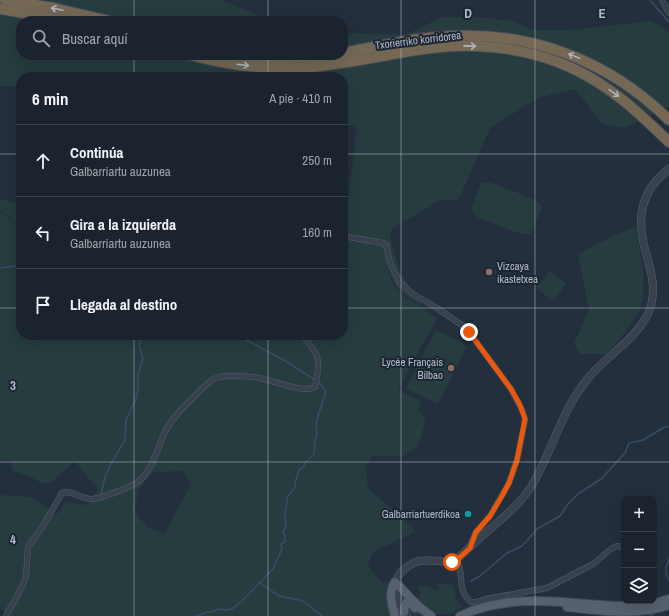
<!DOCTYPE html>
<html lang="es">
<meta charset="utf-8">
<style>
body{margin:0;font-family:"Archivo Narrow",sans-serif;background:#282f3a;color:#f1f3f6}
.controls{position:absolute;right:12px;bottom:12px;display:grid;overflow:hidden;border-radius:8px;box-shadow:0 4px 16px #0002}
.controls button{width:36px;height:36px;display:grid;place-items:center;padding:0;border:0;border-bottom:1px solid #39404a;background:#1b232e;color:#f1f3f6;font:20px sans-serif}
.stop{position:absolute;width:12px;height:12px;margin:-9px;border:3px solid #ea580c;border-radius:50%;background:#fff}
.stop.end{background:#ea580c;border-color:#fff;box-shadow:0 1px 4px #0008}
.list{margin:0;padding:0;list-style:none}
h2{display:flex;justify-content:space-between;align-items:center;height:52px;margin:0;padding:0 16px;font-size:17px}
h2 small{font-size:13px;font-weight:400;color:#a0a4aa}
.list li{display:grid;grid-template-columns:26px 1fr auto;gap:12px;align-items:center;box-sizing:border-box;height:72px;padding:0 16px;border-top:1px solid #39404a}
.list b{display:block;font-size:15px;white-space:nowrap}
.list p{margin:0;font-size:13px;white-space:nowrap;color:#a0a4aa}
.list em{font-size:13px;font-style:normal;color:#a0a4aa}
.icon{flex:none;width:22px;height:22px;fill:none;stroke:currentColor;stroke-width:2;stroke-linecap:round;stroke-linejoin:round}
.map{position:relative;flex:none;width:669px;height:616px;overflow:hidden}
.search{position:absolute;background:#1b232e;box-shadow:0 4px 16px #0002;left:16px;top:16px;width:332px;height:44px;display:flex;align-items:center;gap:10px;box-sizing:border-box;padding:0 14px;border-radius:16px;color:#a0a4aa;font-size:15px}
.panel{position:absolute;background:#1b232e;box-shadow:0 4px 16px #0002;left:16px;top:72px;width:332px;height:268px;border-radius:16px}
.map>svg:first-child{display:block}
.green{fill:#263c3f;fill-rule:evenodd}
.lines{fill:none;stroke-linecap:round;stroke-linejoin:round}
.stream{stroke:#394c67;stroke-width:1.5}
.minor-tunnel{stroke:#3a4453;stroke-width:5;stroke-dasharray:5 2.5;stroke-linecap:butt}
.minor-casing{stroke:#565f6c;stroke-width:6}
.tertiary-casing{stroke:#565f6c;stroke-width:8}
.primary-casing{stroke:#414a57;stroke-width:10}
.motorway-casing{stroke:#434c59;stroke-width:12}
.minor{stroke:#38414e;stroke-width:5}
.tertiary{stroke:#38414e;stroke-width:7}
.primary{stroke:#56606e;stroke-width:8}
.motorway{stroke:#746855;stroke-width:10}
.oneway{stroke:#aeb4bd}
.route{stroke:#ea580c;stroke-width:5}
.grid{fill:none;stroke:#b4bcc9;stroke-width:1;stroke-opacity:0.55}
.education-dot{fill:#8d6e63;stroke:#1d2633;stroke-width:1.5}
.culture-dot{fill:#0f9aa8;stroke:#1d2633;stroke-width:1.5}
.labels{text-anchor:middle;stroke-width:4;stroke-linejoin:round;paint-order:stroke}
.street-label{font-size:11px;fill:#b4bcc9;stroke:#1d2633}
.poi-label{font-size:11px;fill:#b4bcc9;stroke:#1d2633;text-anchor:end}
.grid-label{font-size:13px;text-anchor:middle;font-weight:bold;fill:#b4bcc9;stroke:#1d2633;stroke-width:4;stroke-linejoin:round;paint-order:stroke}
</style>
<div class="map">
<svg width="669" height="616" viewBox="0 0 669 616">
<rect width="100%" height="100%" fill="#242f3e"/>
<g class="green">
<path d="M 0,0 L 221,0 L 273,21 L 21,21 L 21,55 L 343,55 L 343,33 L 406,35 L 442,17 L 477,17 L 513,21 L 531,30 L 571,30 L 651,21 L 669,32 L 669,106 L 624,128 L 602,124 L 575,89 L 540,97 L 490,128 L 459,199 L 439,201 L 393,228 L 390,237 L 400,272 L 423,307 L 398,290 L 390,275 L 383,245 L 389,275 L 397,291 L 437,318 L 398,390 L 421,401 L 419,410 L 426,419 L 418,447 L 403,456 L 372,456 L 366,468 L 368,488 L 415,530 L 411,534 L 373,552 L 368,566 L 382,583 L 403,581 L 405,588 L 418,599 L 421,594 L 418,585 L 427,586 L 437,591 L 438,583 L 453,585 L 456,599 L 462,608 L 449,614 L 435,614 L 430,616 L 9,616 L 0,608 L 0,495 L 33,497 L 56,515 L 66,502 L 87,505 L 98,490 L 75,461 L 52,482 L 43,484 L 33,478 L 12,470 L 11,460 L 0,461 L 0,211 L 21,229 L 21,335 L 343,335 L 343,234 L 371,242 L 343,233 L 343,204 L 348,199 L 357,128 L 343,123 L 343,77 L 21,77 L 21,87 L 0,86 ZM 183,471 L 191,484 L 165,534 L 148,528 L 135,512 L 138,490 L 153,472 Z"/>
<path d="M 486,182 L 492,183 L 534,199 L 539,203 L 542,207 L 531,234 L 521,234 L 477,217 L 471,210 L 481,183 Z"/>
<path d="M 0,199 L 21,204 L 21,228 L 0,210 Z"/>
<path d="M 635,227 C 640,251 647,278 642,303 C 638,320 617,341 606,354 L 580,354 L 574,344 L 589,310 L 578,254 C 597,245 615,234 635,227 Z"/>
<path d="M 550,271 L 566,284 L 553,301 L 536,288 Z"/>
<path d="M 436,330 L 467,346 L 438,404 L 406,388 Z"/>
</g>
<g class="lines">
<g class="stream">
<path d="M 650,0 L 669,22"/>
<path d="M 0,268 L 21,265"/>
<path d="M 237,335 L 287,362 L 315,380"/>
<path d="M 101,494 L 105,477 L 111,464 L 125,440 L 126,420 L 136,399 L 138,389 L 138,374 L 143,359 L 139,345 L 142,335"/>
<path d="M 669,580 C 664,573 666,566 669,559"/>
<path d="M 471,581 L 480,576 L 507,553 L 522,546 L 537,529 L 560,516 L 568,504 L 578,494 L 601,479 L 625,453 L 629,443 L 643,440 L 663,428 L 669,426"/>
<path d="M 259,582 L 279,596 L 303,601 L 322,616"/>
<path d="M 197,616 L 207,612 L 213,612 L 218,609 L 226,610 L 232,609 L 241,602 L 273,569 L 282,549 L 281,544 L 285,542 L 285,536 L 283,532 L 286,527 L 285,514 L 288,496 L 295,488 L 296,479 L 299,470 L 304,466 L 305,462 L 314,455 L 315,441 L 317,434 L 316,427 L 317,419 L 326,391 L 319,382"/>
</g>
<path class="minor-tunnel" d="M 648,607 L 652,616"/>
<defs>
<g id="minor">
<path d="M 662,0 L 669,13"/>
<path d="M 343,236 L 383,243 L 386,245 L 390,263 L 400,283 L 413,294 L 437,308 L 466,328 L 511,389 L 523,412 L 525,419 L 524,426 L 517,460 L 509,483 L 490,516 L 476,532 L 470,546"/>
<path d="M 456,560 C 466,574 455,589 471,602 L 477,602 L 486,599 L 547,588 L 593,564 L 611,549 L 617,546 L 624,547"/>
<path d="M 6,616 L 22,587 L 26,577 L 28,547 L 43,526 L 62,493 C 71,489 80,499 91,499 C 100,499 128,488 136,483 C 153,473 158,444 167,428 C 175,414 187,404 198,393 C 203,388 209,381 216,378 C 229,374 246,376 259,378 C 272,380 304,394 315,387 C 321,360 320,355 302,335"/>
</g>
<g id="tertiary">
<path d="M 483,535 C 500,520 520,505 532,485 C 553,450 562,408 590,376 C 610,352 641,337 651,306 C 656,287 651,271 646,253 C 636,219 640,191 669,169"/>
<path d="M 407,616 C 396,600 388,580 407,567 C 411,564 416,561 421,561 C 431,559 442,562 452,562 L 456,560 L 486,532"/>
</g>
<g id="primary">
<path d="M 567,607 C 601,611 636,616 669,605"/>
<path d="M 404,612 L 404,607 L 407,602 L 409,602 L 415,608"/>
<path d="M 395,616 C 392,604 388,593 395,582 L 419,607 L 431,616"/>
<path d="M 460,616 C 500,597 543,600 587,604 C 615,606 642,609 669,599"/>
</g>
<g id="motorway">
<path d="M 5,0 L 54,8 L 109,21"/>
<path d="M 0,9 L 69,21"/>
<path d="M 343,53 C 375,47 407,39 439,37 C 527,29 607,59 669,120"/>
<path d="M 191,55 C 230,66 271,70 311,67 C 352,63 391,53 431,48 C 479,42 530,48 574,69 C 613,88 638,112 669,142"/>
<path d="M 239,55 C 270,59 301,59 331,55"/>
</g>
</defs>
<use href="#minor" class="minor-casing"/>
<use href="#tertiary" class="tertiary-casing"/>
<use href="#primary" class="primary-casing"/>
<use href="#motorway" class="motorway-casing"/>
<use href="#minor" class="minor"/>
<use href="#tertiary" class="tertiary"/>
<use href="#primary" class="primary"/>
<use href="#motorway" class="motorway"/>
</g>
<defs><path id="oneway-shaft" d="M-6 0H5M1.5-3L5.5 0L1.5 3" fill="none" stroke-width="1.6" stroke-linecap="round" stroke-linejoin="round"/></defs>
<g class="oneway">
<use href="#oneway-shaft" transform="translate(57 9) rotate(-168)"/>
<use href="#oneway-shaft" transform="translate(470 46) rotate(1)"/>
<use href="#oneway-shaft" transform="translate(574 56) rotate(-158)"/>
<use href="#oneway-shaft" transform="translate(243 65) rotate(7)"/>
<use href="#oneway-shaft" transform="translate(614 93) rotate(35)"/>
</g>
<g class="lines">
<path class="route" d="M 452,562 L 459,558 L 470,548 L 476,532 L 490,516 L 502,496 L 509,483 L 517,460 L 525,419 L 520,405 L 511,389 L 469,332"/>
</g>
<path class="grid" d="M 134,0 L 134,21M 268,0 L 268,21M 401,0 L 401,616M 535,0 L 535,616M 134,55 L 134,77M 268,55 L 268,77M 0,154 L 21,154M 343,154 L 669,154M 0,308 L 21,308M 343,308 L 669,308M 134,335 L 134,616M 268,335 L 268,616M 0,462 L 669,462"/>
<g class="education-dot">
<circle cx="489" cy="272" r="4"/>
<circle cx="451" cy="368" r="4"/>
</g>
<circle class="culture-dot" cx="468" cy="514" r="4"/>
<g class="labels">
<g class="street-label">
<text transform="translate(418 40) rotate(-7)" y="4">Txorierriko korridorea</text>
</g>
<g class="poi-label">
<text x="497" y="270" text-anchor="start">Vizcaya<tspan x="497" dy="13">ikastetxea</tspan></text>
<text x="443" y="366">Lycée Français<tspan x="443" dy="13">Bilbao</tspan></text>
<text x="460" y="518">Galbarriartuerdikoa</text>
</g>
</g>
<g class="grid-label">
<text x="468" y="18">D</text>
<text x="602" y="18">E</text>
<text x="13" y="390">3</text>
<text x="13" y="544">4</text>
</g>
</svg>
<div class="controls">
<button>+</button>
<button>−</button>
<button><svg class="icon" aria-label="layers" viewBox="0 0 24 24"><path d="M12 4l9 5-9 5-9-5zM3 14l9 5 9-5"/></svg></button>
</div>
<div class="stop" style="left:452px;top:562px"></div>
<div class="stop end" style="left:469px;top:332px"></div>
<div class="search"><svg class="icon" aria-label="search" viewBox="0 0 24 24"><circle cx="10" cy="10" r="6"/><path d="M15 15l6 6"/></svg>Buscar aquí</div>
<section class="panel">
<h2>6 min<small>A pie · 410 m</small></h2>
<ul class="list">
<li><svg class="icon" aria-label="ahead" viewBox="0 0 24 24"><path d="M12 20V5M6 11l6-6 6 6"/></svg><div><b>Continúa</b><p>Galbarriartu auzunea</p></div><em>250 m</em></li>
<li><svg class="icon" aria-label="left" viewBox="0 0 24 24"><path d="M17 20v-9H6M10 6l-5 5 5 5"/></svg><div><b>Gira a la izquierda</b><p>Galbarriartu auzunea</p></div><em>160 m</em></li>
<li><svg class="icon" aria-label="arrive" viewBox="0 0 24 24"><path d="M6 21V4h12l-3 4 3 4H6"/></svg><div><b>Llegada al destino</b></div></li>
</ul>
</section>
</div>
